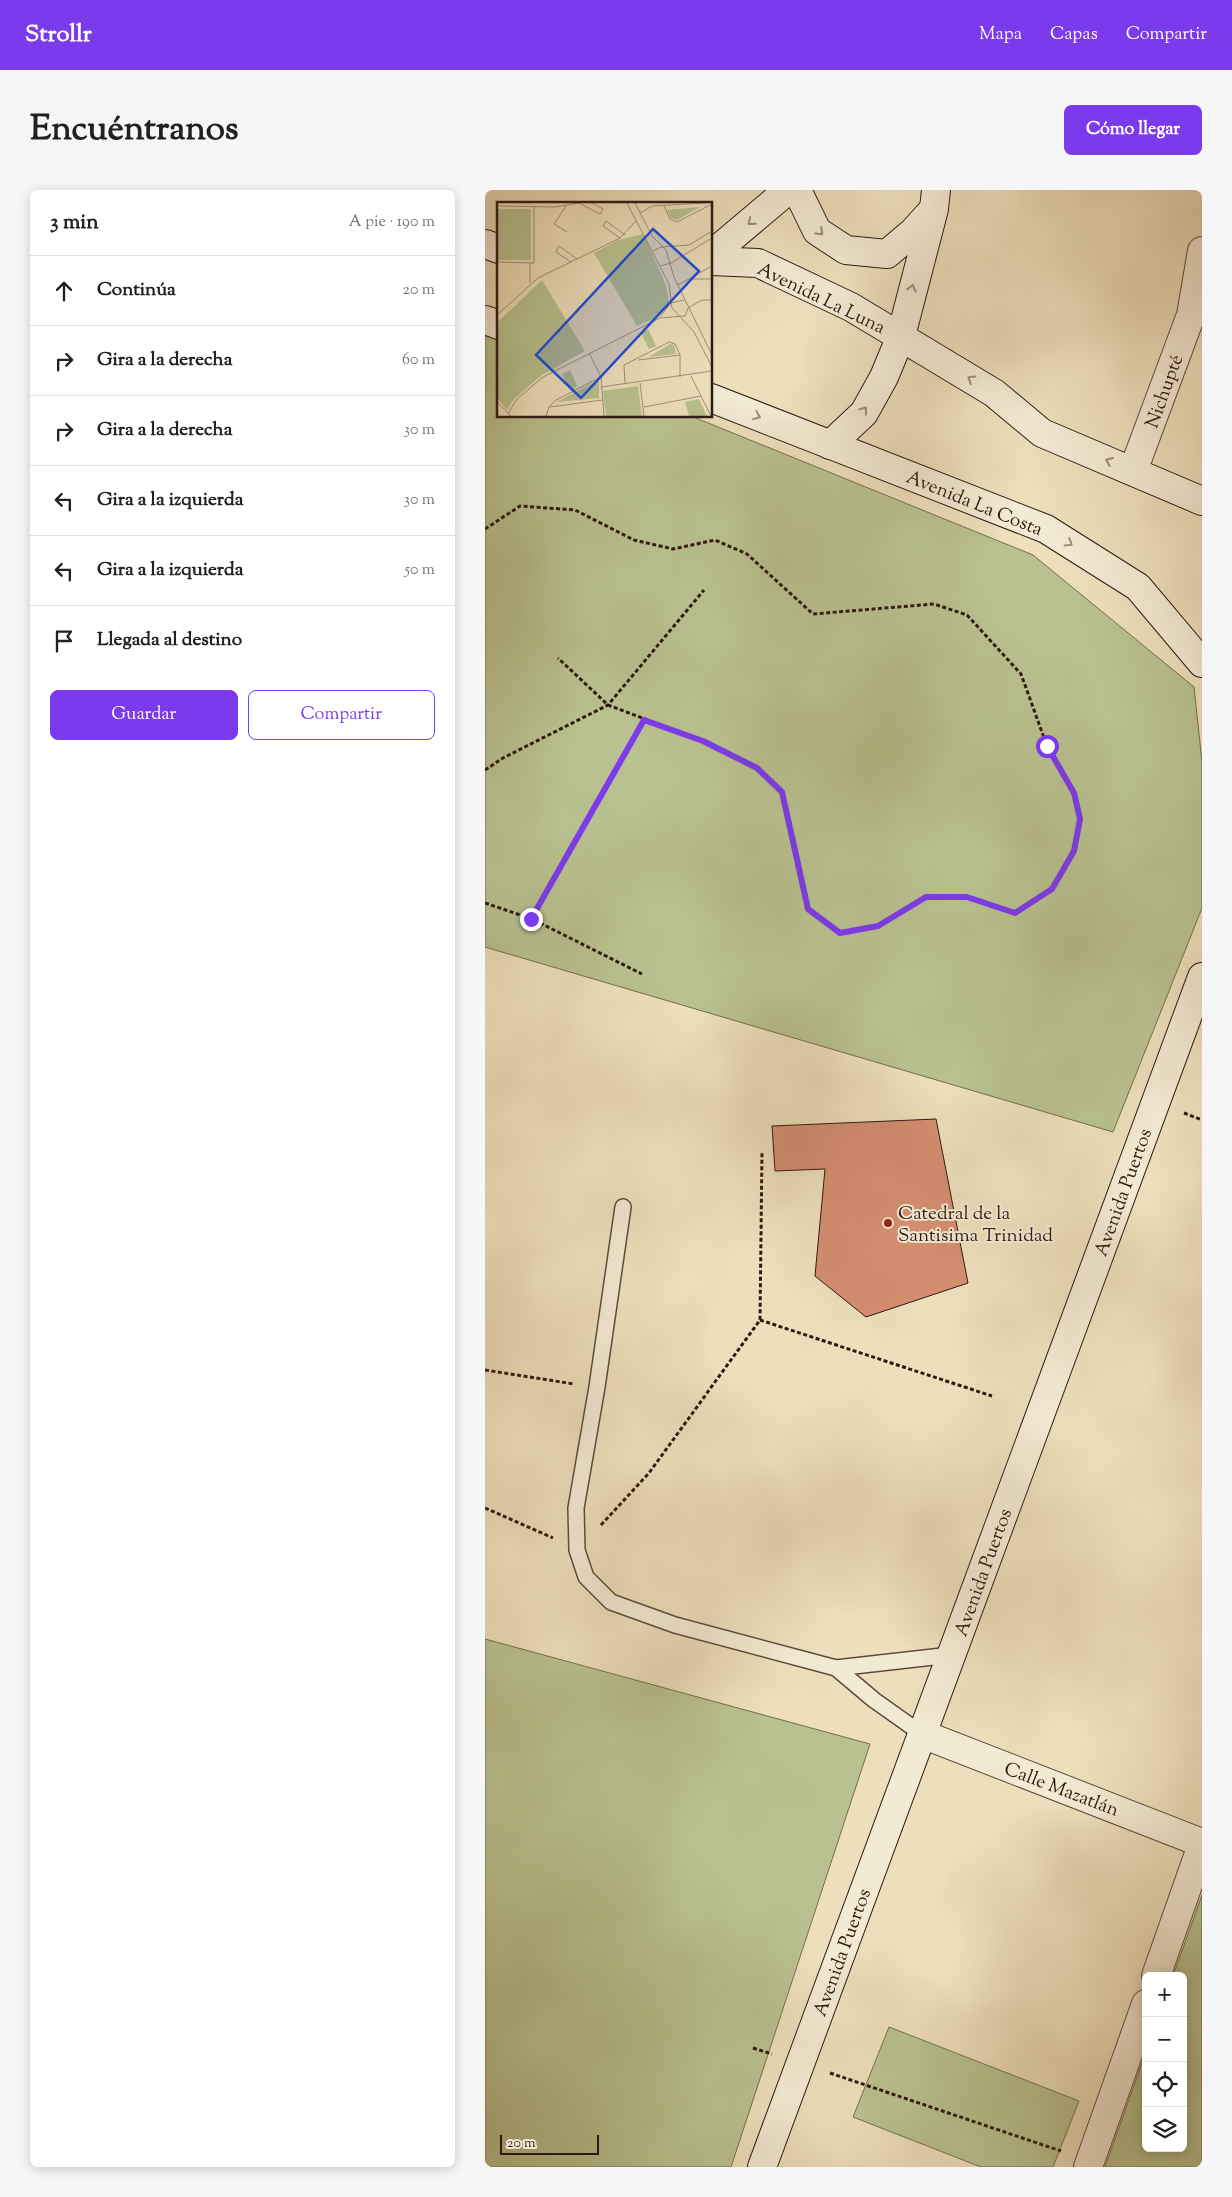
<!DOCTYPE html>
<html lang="es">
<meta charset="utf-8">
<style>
body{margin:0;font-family:"Sorts Mill Goudy",serif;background:#f6f6f6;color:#202124}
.controls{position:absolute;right:15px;bottom:15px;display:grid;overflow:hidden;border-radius:8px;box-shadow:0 2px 12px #0003}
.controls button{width:45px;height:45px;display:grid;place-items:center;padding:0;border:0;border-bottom:1px solid #e0e0e0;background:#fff;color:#202124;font:25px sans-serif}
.scale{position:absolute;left:15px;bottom:12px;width:99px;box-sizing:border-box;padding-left:5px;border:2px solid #2f1a11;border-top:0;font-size:14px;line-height:18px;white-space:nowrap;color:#2f1a11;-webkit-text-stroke:4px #f3ead3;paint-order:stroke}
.stop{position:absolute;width:15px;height:15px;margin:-11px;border:4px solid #7c3aed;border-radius:50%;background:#fff}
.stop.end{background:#7c3aed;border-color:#fff;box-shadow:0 1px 5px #0008}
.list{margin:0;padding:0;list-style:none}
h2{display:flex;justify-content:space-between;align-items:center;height:65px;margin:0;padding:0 20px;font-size:21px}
h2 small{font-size:16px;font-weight:400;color:#757577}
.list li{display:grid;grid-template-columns:32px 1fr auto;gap:15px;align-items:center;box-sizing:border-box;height:70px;padding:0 20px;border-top:1px solid #e0e0e0}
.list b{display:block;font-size:19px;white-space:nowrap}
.list em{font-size:16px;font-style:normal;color:#757577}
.actions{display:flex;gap:10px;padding:15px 20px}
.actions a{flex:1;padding:11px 0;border:1px solid #7c3aed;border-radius:8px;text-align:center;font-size:18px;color:#7c3aed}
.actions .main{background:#7c3aed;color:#fff}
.icon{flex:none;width:28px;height:28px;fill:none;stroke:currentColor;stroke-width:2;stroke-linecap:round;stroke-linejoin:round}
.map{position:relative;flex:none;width:717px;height:1977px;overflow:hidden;border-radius:8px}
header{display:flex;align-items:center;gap:30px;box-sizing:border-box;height:70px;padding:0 25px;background:#7c3aed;color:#fff}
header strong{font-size:24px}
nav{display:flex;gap:28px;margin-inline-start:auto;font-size:18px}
.intro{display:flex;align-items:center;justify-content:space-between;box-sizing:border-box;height:120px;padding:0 30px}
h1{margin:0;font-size:35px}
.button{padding:12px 22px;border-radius:8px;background:#7c3aed;color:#fff;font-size:18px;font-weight:700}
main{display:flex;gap:30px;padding:0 30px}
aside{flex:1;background:#fff;border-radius:8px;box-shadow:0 2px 12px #0003}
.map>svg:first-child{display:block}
.green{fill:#b9c190;stroke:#746e50}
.building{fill:#d58e71;stroke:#2f1a11}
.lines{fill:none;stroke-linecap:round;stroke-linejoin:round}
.lane-casing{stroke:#5e4b3c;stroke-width:18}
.street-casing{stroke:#5e4b3c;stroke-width:30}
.secondary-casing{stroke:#2f1a11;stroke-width:30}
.path{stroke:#2f1a11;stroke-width:3;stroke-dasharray:4 2.5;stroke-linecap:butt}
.lane{stroke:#f3ead3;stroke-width:15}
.street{stroke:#f3ead3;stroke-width:28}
.secondary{stroke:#f3ead3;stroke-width:28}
.oneway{stroke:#9b8c7c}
.route{stroke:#7c3aed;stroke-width:6}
.poi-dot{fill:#8f2418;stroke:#f3ead3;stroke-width:2}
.labels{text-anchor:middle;stroke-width:4;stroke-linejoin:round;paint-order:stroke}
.street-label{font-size:19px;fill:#2f1a11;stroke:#f3ead3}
.poi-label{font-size:19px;fill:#2f1a11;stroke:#f3ead3;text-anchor:start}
.inset-road{fill:none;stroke:#a19078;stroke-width:1}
.view{fill:#1d4ed8;fill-opacity:0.15;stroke:#1d4ed8;stroke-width:2.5}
.inset-edge{fill:none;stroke:#2f1a11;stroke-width:2.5}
</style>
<header>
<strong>Strollr</strong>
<nav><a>Mapa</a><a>Capas</a><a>Compartir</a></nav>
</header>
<div class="intro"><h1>Encuéntranos</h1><a class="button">Cómo llegar</a></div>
<main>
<aside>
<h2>3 min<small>A pie · 190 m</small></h2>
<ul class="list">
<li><svg class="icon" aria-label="ahead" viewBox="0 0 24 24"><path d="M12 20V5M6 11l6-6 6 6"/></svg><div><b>Continúa</b></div><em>20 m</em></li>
<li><svg class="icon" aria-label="right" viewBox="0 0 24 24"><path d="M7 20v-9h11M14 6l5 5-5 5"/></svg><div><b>Gira a la derecha</b></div><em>60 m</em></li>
<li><svg class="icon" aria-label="right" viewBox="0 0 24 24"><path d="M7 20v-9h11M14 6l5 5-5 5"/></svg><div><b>Gira a la derecha</b></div><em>30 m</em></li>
<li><svg class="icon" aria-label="left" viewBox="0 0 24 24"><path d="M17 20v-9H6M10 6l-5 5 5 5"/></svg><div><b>Gira a la izquierda</b></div><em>30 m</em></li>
<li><svg class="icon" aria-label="left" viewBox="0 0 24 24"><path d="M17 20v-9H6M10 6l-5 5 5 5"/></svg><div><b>Gira a la izquierda</b></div><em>50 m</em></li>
<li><svg class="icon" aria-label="arrive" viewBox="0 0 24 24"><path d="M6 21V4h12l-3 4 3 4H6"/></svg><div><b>Llegada al destino</b></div></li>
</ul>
<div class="actions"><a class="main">Guardar</a><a>Compartir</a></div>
</aside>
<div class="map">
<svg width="717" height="1977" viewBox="0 0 717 1977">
<rect width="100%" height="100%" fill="#eddfbc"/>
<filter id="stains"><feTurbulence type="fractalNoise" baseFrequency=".004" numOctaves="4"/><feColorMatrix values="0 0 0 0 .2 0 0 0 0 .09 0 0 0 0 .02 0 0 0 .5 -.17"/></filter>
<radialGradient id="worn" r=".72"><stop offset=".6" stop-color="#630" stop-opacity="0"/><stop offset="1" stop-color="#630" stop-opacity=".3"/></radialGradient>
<g class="green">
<path d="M 0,143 L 14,148 L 14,226 L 206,226 L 548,365 L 709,497 L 717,572 L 717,718 L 628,942 L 0,757 Z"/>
<path d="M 0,1449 L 385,1554 L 246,1977 L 0,1977 Z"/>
<path d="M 717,1705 L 717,1977 L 620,1977 L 661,1862 L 661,1958 L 698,1958 L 698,1786 L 688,1786 Z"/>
<path d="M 404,1837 L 594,1911 L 568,1977 L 496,1977 L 368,1927 Z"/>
</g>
<path class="building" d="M 451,929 L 483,1093 L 381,1127 L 330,1086 L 340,979 L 290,981 L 287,936 Z"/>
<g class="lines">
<defs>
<g id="lane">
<path d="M 138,1017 L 112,1197 L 91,1318 L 92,1360 L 101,1387 L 126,1412 L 190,1435 L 351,1478 L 466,1465"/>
<path d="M 351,1478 L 389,1510 L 437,1544"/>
</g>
<g id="street">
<path d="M 648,281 L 706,125 L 717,61"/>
<path d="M 437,1544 L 717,1653"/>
<path d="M 671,1786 L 717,1655"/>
<path d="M 603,1977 L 661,1814"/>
</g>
<g id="secondary">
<path d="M 312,0 L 332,41 L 361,60 L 402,64 L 428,42 L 447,21"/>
<path d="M 0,54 L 14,59"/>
<path d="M 226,65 L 303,0"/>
<path d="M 226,71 L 273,73 L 366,117 L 509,203 L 557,243 L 717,311"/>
<path d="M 0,130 L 14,135"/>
<path d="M 226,208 L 561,339 L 653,397 L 717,473"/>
<path d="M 345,255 L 379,223 L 399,187 L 416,146 L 449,19 L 451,0"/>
<path d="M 277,1977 L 717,787"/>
</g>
</defs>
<use href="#lane" class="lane-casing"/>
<use href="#street" class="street-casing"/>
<use href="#secondary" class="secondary-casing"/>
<g class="path">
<path d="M 0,339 L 35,316 L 90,320 L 149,350 L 188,359 L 230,350 L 262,364 L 328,424 L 449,414 L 482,425 L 536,484 L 562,556 L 589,603 L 595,629 L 589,661 L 567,699 L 530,723 L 482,707 L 441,707 L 393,736 L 355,743 L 323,719 L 297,602 L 273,579 L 218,551 L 123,515 L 73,468"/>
<path d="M 0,580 L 18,568 L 123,515 L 219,400"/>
<path d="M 0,713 L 47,729 L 157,784"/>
<path d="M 47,729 L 159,530"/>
<path d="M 699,923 L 717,930"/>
<path d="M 275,1130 L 507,1206"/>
<path d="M 0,1180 L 89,1194"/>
<path d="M 0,1318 L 68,1348"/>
<path d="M 116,1335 L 164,1283 L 275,1130 L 277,961"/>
<path d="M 268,1858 L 287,1864"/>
<path d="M 345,1883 L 576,1961"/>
</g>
<use href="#lane" class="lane"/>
<use href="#street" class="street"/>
<use href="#secondary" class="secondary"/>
</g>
<defs><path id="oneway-chevron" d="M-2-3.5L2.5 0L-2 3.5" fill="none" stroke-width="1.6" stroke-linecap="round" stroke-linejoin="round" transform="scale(1.25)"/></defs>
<g class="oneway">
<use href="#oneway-chevron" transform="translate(266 32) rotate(141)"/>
<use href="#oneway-chevron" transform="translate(335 42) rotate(43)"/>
<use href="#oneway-chevron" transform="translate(427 98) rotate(-76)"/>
<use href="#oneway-chevron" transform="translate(486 189) rotate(-148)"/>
<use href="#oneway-chevron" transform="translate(379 220) rotate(-53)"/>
<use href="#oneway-chevron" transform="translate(272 226) rotate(22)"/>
<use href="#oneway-chevron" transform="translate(624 271) rotate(-157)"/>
<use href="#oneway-chevron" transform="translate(584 353) rotate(32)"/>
</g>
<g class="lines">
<path class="route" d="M 46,729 L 159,530 L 218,551 L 272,578 L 297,602 L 323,719 L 355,743 L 393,736 L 441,707 L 482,707 L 530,723 L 567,699 L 589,661 L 595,629 L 589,603 L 562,556"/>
</g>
<circle class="poi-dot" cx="403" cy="1033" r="5"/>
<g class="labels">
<g class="street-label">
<text transform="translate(337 107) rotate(26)" y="7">Avenida La Luna</text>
<text transform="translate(678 201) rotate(-70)" y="7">Nichupté</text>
<text transform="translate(490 312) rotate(22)" y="7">Avenida La Costa</text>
<text transform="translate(637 1002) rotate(-70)" y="7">Avenida Puertos</text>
<text transform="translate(497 1382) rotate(-70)" y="7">Avenida Puertos</text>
<text transform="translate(577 1598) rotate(21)" y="7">Calle Mazatlán</text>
<text transform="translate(356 1762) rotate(-70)" y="7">Avenida Puertos</text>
</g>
<g class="poi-label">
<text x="413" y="1029">Catedral de la<tspan x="413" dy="22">Santisima Trinidad</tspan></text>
</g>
</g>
<g transform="translate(12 12)">
<rect width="215" height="215" fill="#eddfbc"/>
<path d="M 203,5 L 180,18 L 174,16 L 170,8 ZM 0,7 L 34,7 L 34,58 L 0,58 ZM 146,32 L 169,83 L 172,101 L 162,114 L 140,124 L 97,51 L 121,38 ZM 45,78 L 88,149 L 45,173 L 17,197 L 10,208 L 0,196 L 0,121 ZM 151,127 L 159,144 L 152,147 L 144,131 ZM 173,142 L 177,143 L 179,152 L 152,155 ZM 73,168 L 80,184 L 73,188 L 65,172 ZM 102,178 L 102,196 L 59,200 ZM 141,184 L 145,214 L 109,214 L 106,189 ZM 202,197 L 210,214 L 192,214 L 188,200 Z" fill="#b9c190"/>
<path class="inset-road" d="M 82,1 L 103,12 L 106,7 L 95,1M 130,1 L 172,82 L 175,106 L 197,130 L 215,165M 138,1 L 155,34 L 169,48 L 177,75 L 215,153M 0,4 L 58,5 L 82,1M 69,4 L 57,22 L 70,30M 167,4 L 173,17 L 180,20 L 215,2M 143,11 L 155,4 L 208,1M 123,36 L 106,24 L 109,19 L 128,33M 156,49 L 164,45 L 192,43 L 215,29M 0,60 L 37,61 L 37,4M 74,60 L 59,50 L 62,44 L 80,57M 33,61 L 33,81M 163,64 L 174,61 L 215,36M 194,77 L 215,77M 181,83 L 215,64M 0,113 L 41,76 L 123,36 L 139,19M 163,115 L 174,101 L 187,98M 92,151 L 104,175 L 107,214M 141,158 L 183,153M 194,174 L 214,214M 143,181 L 147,214M 128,182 L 127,163 L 172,140 L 178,142 L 183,153 L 183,175M 104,185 L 215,169M 0,200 L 14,214M 53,205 L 105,198M 147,205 L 204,194M 11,212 L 19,198 L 46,175 L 163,116 L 188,114 L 191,106 L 205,98 L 215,98M 49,214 L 52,205 L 59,198 L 104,175"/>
<path class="view" d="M 156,27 L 202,69 L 84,196 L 39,153 Z"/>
<rect width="215" height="215" class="inset-edge"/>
</g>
<rect width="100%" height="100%" filter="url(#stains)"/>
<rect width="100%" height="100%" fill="url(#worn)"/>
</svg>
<div class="controls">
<button>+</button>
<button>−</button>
<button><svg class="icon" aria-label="locate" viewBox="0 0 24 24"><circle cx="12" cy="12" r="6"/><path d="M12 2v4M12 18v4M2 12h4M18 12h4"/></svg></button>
<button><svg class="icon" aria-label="layers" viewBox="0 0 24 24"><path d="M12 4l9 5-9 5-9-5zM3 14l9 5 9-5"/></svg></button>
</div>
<div class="scale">20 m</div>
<div class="stop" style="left:562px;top:556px"></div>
<div class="stop end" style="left:46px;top:729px"></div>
</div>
</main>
